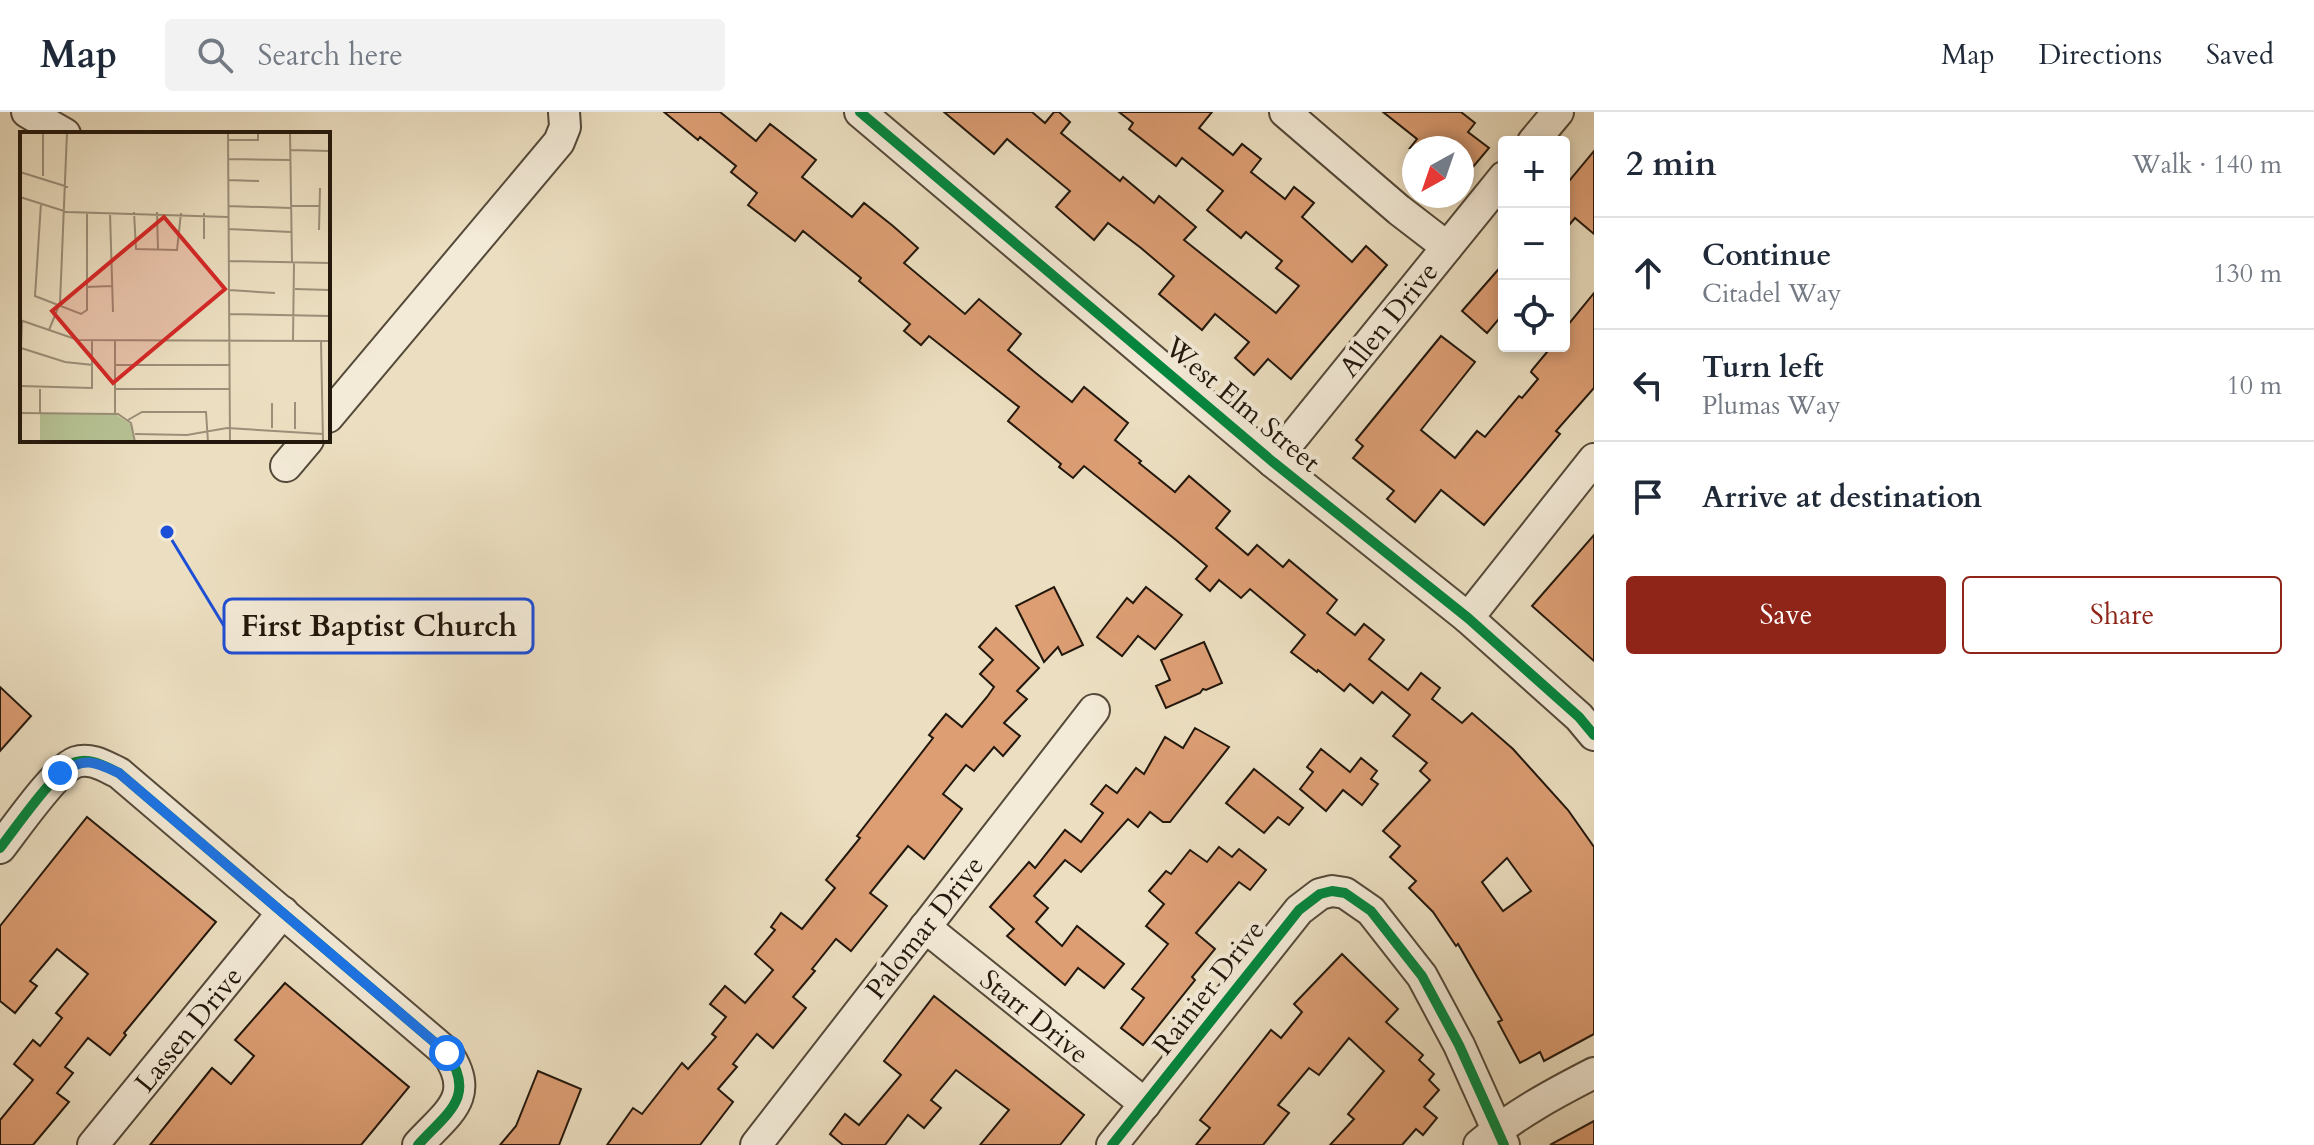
<!DOCTYPE html>
<meta charset="utf-8">
<style>
body{margin:0;font-family:Cardo,serif;background:#f2f2f3;color:#1f2937}
.controls{position:absolute;right:24px;top:24px;display:grid;overflow:hidden;border-radius:8px;box-shadow:0 4px 12px #0003}
.controls button{width:72px;height:72px;display:grid;place-items:center;padding:0;border:0;border-bottom:2px solid #e0e1e3;background:#fff;color:#1f2937;font:40px sans-serif}
.compass{position:absolute;left:1402px;top:24px;width:72px;height:72px;border-radius:50%;background:#fff;box-shadow:0 4px 12px #0003;rotate:220deg}
.stop{position:absolute;width:24px;height:24px;margin:-18px;border:6px solid #1a73e8;border-radius:50%;background:#fff}
.stop.end{background:#1a73e8;border-color:#fff;box-shadow:0 2px 8px #0008}
.list{margin:0;padding:0;list-style:none}
h2{display:flex;justify-content:space-between;align-items:center;height:104px;margin:0;padding:0 32px;font-size:34px}
h2 small{font-size:26px;font-weight:400;color:#747a83}
.list li{display:grid;grid-template-columns:52px 1fr auto;gap:24px;align-items:center;box-sizing:border-box;height:112px;padding:0 32px;border-top:2px solid #e0e1e3}
.list b{display:block;font-size:30px;white-space:nowrap}
.list p{margin:0;font-size:26px;white-space:nowrap;color:#747a83}
.list em{font-size:26px;font-style:normal;color:#747a83}
.actions{display:flex;gap:16px;padding:24px 32px}
.actions a{flex:1;padding:18px 0;border:2px solid #8f2418;border-radius:8px;text-align:center;font-size:28px;color:#8f2418}
.actions .main{background:#8f2418;color:#fff}
.icon{flex:none;width:44px;height:44px;fill:none;stroke:currentColor;stroke-width:2;stroke-linecap:round;stroke-linejoin:round}
.map{position:relative;flex:none;width:1594px;height:1033px;overflow:hidden}
header{display:flex;align-items:center;gap:48px;box-sizing:border-box;height:112px;padding:0 40px;background:#fff;border-bottom:2px solid #e0e1e3}
header strong{font-size:38px}
nav{display:flex;gap:44px;margin-inline-start:auto;font-size:28px}
.search{width:560px;height:72px;background:#f2f2f3;display:flex;align-items:center;gap:20px;box-sizing:border-box;padding:0 28px;border-radius:8px;color:#747a83;font-size:30px}
main{display:flex}
aside{flex:1;background:#fff}
.map>svg:first-child{display:block}
.building{fill:#dd9e74;stroke:#22170c;stroke-width:2;fill-rule:evenodd}
.lines{fill:none;stroke-linecap:round;stroke-linejoin:round}
.minor-casing{stroke:#544939;stroke-width:34}
.minor{stroke:#f3ead7;stroke-width:30}
.cycleway-casing{stroke:#f3ead7;stroke-width:15}
.cycleway{stroke:#00873e;stroke-width:10}
.route{stroke:#1a73e8;stroke-width:10}
.labels{text-anchor:middle;stroke-width:8;stroke-linejoin:round;paint-order:stroke}
.street-label{font-size:28px;fill:#22170c;stroke:#f3ead7}
.inset-road{fill:none;stroke:#9b8f79;stroke-width:2}
.view{fill:#d62828;fill-opacity:0.15;stroke:#d62828;stroke-width:4}
.inset-edge{fill:none;stroke:#22170c;stroke-width:4}
.leader{fill:none;stroke:#1d4ed8;stroke-width:3}
.callout-dot{fill:#1d4ed8;stroke:#f3ead7;stroke-width:3}
.callout{fill:#f3ead7;stroke:#1d4ed8;stroke-width:3}
.callout-label{font-size:30px;text-anchor:middle;font-weight:bold;fill:#22170c}
</style>
<header>
<strong>Map</strong>
<div class="search"><svg class="icon" aria-label="search" viewBox="0 0 24 24"><circle cx="10" cy="10" r="6"/><path d="M15 15l6 6"/></svg>Search here</div>
<nav><a>Map</a><a>Directions</a><a>Saved</a></nav>
</header>
<main>
<div class="map">
<svg width="1594" height="1033" viewBox="0 0 1594 1033">
<rect width="100%" height="100%" fill="#ecdfc1"/>
<filter id="stains"><feTurbulence type="fractalNoise" baseFrequency=".0025" numOctaves="4"/><feColorMatrix values="0 0 0 0 .2 0 0 0 0 .09 0 0 0 0 .02 0 0 0 .5 -.17"/></filter>
<radialGradient id="worn" r=".72"><stop offset=".6" stop-color="#630" stop-opacity="0"/><stop offset="1" stop-color="#630" stop-opacity=".3"/></radialGradient>
<g class="building">
<path d="M 664,0 L 720,0 L 756,29 L 770,12 L 816,48 L 802,65 L 852,105 L 864,91 L 893,114 L 918,136 L 904,151 L 965,202 L 979,187 L 1021,222 L 1008,238 L 1037,262 L 1072,290 L 1084,275 L 1128,311 L 1115,328 L 1141,349 L 1139,351 L 1175,380 L 1189,364 L 1230,399 L 1216,416 L 1248,443 L 1257,433 L 1283,455 L 1289,448 L 1337,488 L 1327,501 L 1355,523 L 1364,512 L 1384,528 L 1369,547 L 1408,578 L 1421,561 L 1440,576 L 1432,587 L 1462,611 L 1472,601 L 1513,637 L 1568,698 L 1594,735 L 1594,922 L 1544,949 L 1540,940 L 1520,951 L 1498,910 L 1502,908 L 1458,832 L 1456,834 L 1433,800 L 1409,776 L 1416,769 L 1390,745 L 1400,734 L 1383,719 L 1430,668 L 1420,659 L 1427,651 L 1393,624 L 1410,603 L 1382,580 L 1373,591 L 1350,572 L 1344,579 L 1318,558 L 1317,560 L 1291,540 L 1305,523 L 1250,477 L 1241,486 L 1219,468 L 1210,479 L 1196,467 L 1207,454 L 1176,428 L 1084,354 L 1073,366 L 1059,355 L 1061,352 L 1008,309 L 1019,295 L 929,224 L 921,233 L 904,219 L 910,212 L 859,169 L 861,166 L 803,119 L 795,129 L 748,93 L 757,81 L 731,60 L 736,54 L 700,25 L 698,28 ZM 1507,746 L 1531,779 L 1503,799 L 1482,770 Z"/>
<path d="M 944,0 L 1032,0 L 1045,11 L 1054,0 L 1059,0 L 1070,10 L 1061,21 L 1120,69 L 1123,65 L 1154,91 L 1159,84 L 1196,115 L 1184,128 L 1276,201 L 1299,174 L 1276,156 L 1282,149 L 1246,120 L 1241,126 L 1207,98 L 1223,79 L 1182,46 L 1176,54 L 1129,17 L 1133,11 L 1119,0 L 1212,0 L 1199,16 L 1233,43 L 1242,32 L 1261,47 L 1251,60 L 1285,87 L 1294,75 L 1314,91 L 1302,105 L 1352,150 L 1366,134 L 1387,153 L 1291,267 L 1268,247 L 1254,263 L 1235,246 L 1249,230 L 1215,202 L 1202,218 L 1159,182 L 1174,164 L 1141,136 L 1108,111 L 1094,128 L 1056,95 L 1070,79 L 1007,27 L 994,42 Z"/>
<path d="M 1383,0 L 1461,0 L 1475,11 L 1468,20 L 1489,36 L 1462,68 L 1462,36 L 1410,36 L 1417,27 Z"/>
<path d="M 1594,39 L 1594,122 L 1575,106 L 1564,119 L 1564,75 Z"/>
<path d="M 1504,151 L 1504,201 L 1487,221 L 1462,199 Z"/>
<path d="M 1594,181 L 1594,276 L 1556,319 L 1560,322 L 1484,413 L 1441,378 L 1415,410 L 1387,387 L 1394,379 L 1353,346 L 1363,334 L 1356,328 L 1441,224 L 1475,250 L 1421,318 L 1455,346 L 1477,319 L 1485,325 L 1519,284 L 1522,286 L 1538,267 L 1531,260 L 1532,258 L 1552,234 L 1564,234 L 1564,221 L 1567,214 Z"/>
<path d="M 1594,423 L 1594,549 L 1532,494 Z"/>
<path d="M 1054,475 L 1083,533 L 1062,543 L 1058,535 L 1044,550 L 1016,494 Z"/>
<path d="M 1146,475 L 1182,503 L 1155,537 L 1138,524 L 1122,544 L 1097,525 L 1127,486 L 1133,491 Z"/>
<path d="M 996,516 L 1039,556 L 1017,579 L 1027,587 L 1004,611 L 1020,624 L 1003,644 L 994,635 L 974,659 L 966,653 L 943,682 L 962,697 L 924,747 L 908,734 L 870,781 L 887,794 L 851,839 L 836,827 L 812,857 L 815,859 L 793,885 L 806,896 L 773,936 L 757,922 L 733,952 L 737,955 L 718,977 L 733,990 L 700,1033 L 607,1033 L 633,996 L 642,1002 L 682,951 L 688,957 L 716,925 L 712,922 L 726,905 L 710,892 L 725,874 L 745,891 L 773,858 L 755,842 L 775,818 L 771,815 L 781,801 L 802,817 L 835,776 L 826,768 L 860,726 L 857,724 L 933,626 L 929,623 L 946,602 L 962,615 L 987,585 L 994,575 L 980,562 L 993,548 L 979,535 Z"/>
<path d="M 1204,530 L 1222,571 L 1206,578 L 1203,577 L 1200,581 L 1166,596 L 1156,574 L 1170,568 L 1161,548 Z"/>
<path d="M 0,575 L 31,604 L 0,639 Z"/>
<path d="M 1195,616 L 1229,635 L 1170,710 L 1163,710 L 1150,700 L 1138,715 L 1128,707 L 1081,760 L 1065,748 L 1034,784 L 1048,796 L 1036,810 L 1062,834 L 1077,814 L 1124,852 L 1104,876 L 1078,856 L 1065,873 L 1007,824 L 1014,817 L 990,795 L 1029,750 L 1035,756 L 1065,718 L 1081,730 L 1103,701 L 1091,692 L 1106,673 L 1117,681 L 1136,656 L 1144,662 L 1165,625 L 1183,636 Z"/>
<path d="M 1321,637 L 1350,660 L 1361,646 L 1377,659 L 1371,667 L 1378,672 L 1362,693 L 1343,678 L 1326,699 L 1300,677 L 1313,660 L 1307,655 Z"/>
<path d="M 1254,657 L 1303,696 L 1289,713 L 1278,705 L 1264,721 L 1226,691 Z"/>
<path d="M 87,705 L 216,810 L 124,921 L 126,923 L 110,943 L 88,926 L 65,955 L 73,961 L 57,981 L 69,990 L 33,1033 L 0,1033 L 0,1008 L 33,968 L 14,952 L 33,928 L 40,934 L 62,906 L 56,901 L 88,862 L 57,837 L 30,869 L 37,874 L 15,901 L 0,889 L 0,814 Z"/>
<path d="M 1219,735 L 1232,745 L 1239,737 L 1266,758 L 1250,778 L 1239,770 L 1196,821 L 1215,837 L 1192,865 L 1195,868 L 1143,933 L 1121,916 L 1144,886 L 1132,877 L 1168,832 L 1146,814 L 1164,792 L 1149,779 L 1166,759 L 1171,762 L 1190,738 L 1207,750 Z"/>
<path d="M 1342,842 L 1398,897 L 1386,910 L 1423,943 L 1419,948 L 1434,962 L 1429,968 L 1439,978 L 1424,995 L 1437,1006 L 1423,1023 L 1416,1017 L 1402,1033 L 1330,1033 L 1354,1007 L 1348,1002 L 1384,959 L 1349,926 L 1319,963 L 1309,956 L 1278,993 L 1289,1001 L 1263,1033 L 1196,1033 L 1210,1016 L 1200,1008 L 1271,918 L 1281,926 L 1302,900 L 1294,892 Z"/>
<path d="M 285,871 L 409,975 L 361,1033 L 150,1033 L 212,956 L 231,972 L 254,944 L 235,928 Z"/>
<path d="M 934,884 L 1084,1003 L 1060,1033 L 980,1033 L 1009,998 L 956,958 L 931,988 L 941,996 L 924,1016 L 908,1003 L 885,1033 L 843,1033 L 830,1022 L 845,1002 L 859,1013 L 901,963 L 884,949 Z"/>
<path d="M 538,959 L 581,977 L 559,1033 L 500,1033 L 516,1014 Z"/>
<path d="M 1594,1009 L 1594,1033 L 1550,1033 Z"/>
</g>
<g class="lines">
<defs>
<g id="minor">
<path d="M 27,0 L 65,22"/>
<path d="M 860,0 L 1273,350 L 1468,506 L 1579,605 L 1594,623"/>
<path d="M 1285,0 L 1399,98 L 1447,135"/>
<path d="M 1533,30 L 1558,0"/>
<path d="M 328,305 L 559,30 L 565,15 L 564,0"/>
<path d="M 1273,350 L 1504,65"/>
<path d="M 286,354 L 308,328"/>
<path d="M 1468,506 L 1594,347"/>
<path d="M 0,736 C 15,717 56,657 76,650 C 91,645 106,655 119,661 L 447,941 C 477,985 447,1001 418,1033"/>
<path d="M 925,815 L 1145,992"/>
<path d="M 93,1033 L 283,800"/>
<path d="M 756,1033 L 1094,598"/>
<path d="M 1112,1033 L 1299,798 L 1320,782 L 1332,779 L 1345,781 L 1371,799 L 1422,864 L 1459,933 L 1504,1033"/>
<path d="M 1479,1033 C 1514,1003 1553,982 1594,961"/>
</g>
</defs>
<use href="#minor" class="minor-casing"/>
<use href="#minor" class="minor"/>
<defs>
<g id="cycleway">
<path d="M 860,0 L 1273,350 L 1468,506 L 1579,605 L 1594,623"/>
<path d="M 0,736 C 15,717 56,657 76,650 C 91,645 106,655 119,661 L 447,941 C 477,985 447,1001 418,1033"/>
<path d="M 1112,1033 L 1299,798 L 1320,782 L 1332,779 L 1345,781 L 1371,799 L 1422,864 L 1459,933 L 1504,1033"/>
</g>
</defs>
<use href="#cycleway" class="cycleway-casing"/>
<use href="#cycleway" class="cycleway"/>
</g>
<g class="lines">
<path class="route" d="M 60,661 C 85,645 93,649 119,661 L 447,941"/>
</g>
<g class="labels">
<g class="street-label">
<text transform="translate(1388 207) rotate(-51)" y="10">Allen Drive</text>
<text transform="translate(1243 292) rotate(40)" y="10">West Elm Street</text>
<text transform="translate(924 815) rotate(-52)" y="10">Palomar Drive</text>
<text transform="translate(1208 875) rotate(-52)" y="10">Rainier Drive</text>
<text transform="translate(1035 904) rotate(39)" y="10">Starr Drive</text>
<text transform="translate(188 917) rotate(-51)" y="10">Lassen Drive</text>
</g>
</g>
<g transform="translate(20 20)">
<rect width="310" height="310" fill="#ecdfc1"/>
<path d="M 20,282 L 95,282 L 112,293 L 114,310 L 20,310 Z" fill="#b6c294"/>
<path class="inset-road" d="M 208,0 L 210,310M 270,0 L 272,130M 208,8 L 238,8 L 238,0M 270,18 L 310,19M 208,27 L 270,28M 0,40 L 48,55M 23,44 L 23,0M 208,48 L 239,49M 0,65 L 47,80 L 208,85M 21,71 L 15,164 L 61,182 L 67,178 L 67,80M 208,74 L 271,76M 271,74 L 300,74M 114,80 L 116,117 L 157,118 L 161,81M 137,80 L 138,118M 90,81 L 93,180M 184,81 L 184,107M 208,97 L 271,100M 299,98 L 300,56M 208,129 L 310,131M 66,155 L 92,154M 275,157 L 310,158M 209,158 L 255,161M 209,182 L 310,184M 0,188 L 58,208 L 310,209M 29,198 L 40,171 L 47,0M 95,208 L 95,282M 273,208 L 274,130M 301,209 L 303,310M 1,216 L 45,230 L 73,233M 95,233 L 210,233M 0,239 L 2,189M 0,254 L 72,256 L 72,208M 95,257 L 210,257M 252,271 L 252,296M 0,281 L 98,282 L 111,291 L 115,310M 20,282 L 20,257M 108,288 L 122,280 L 186,280 L 188,310M 275,297 L 275,270M 115,302 L 167,303 L 207,296 L 303,302"/>
<path class="view" d="M 144,85 L 205,157 L 93,251 L 32,179 Z"/>
<rect width="310" height="310" class="inset-edge"/>
</g>
<path class="leader" d="M167 420L224 514"/>
<circle class="callout-dot" cx="167" cy="420" r="8"/>
<rect class="callout" x="224" y="487" width="309" height="54" rx="8"/>
<g class="callout-label">
<text x="379" y="524">First Baptist Church</text>
</g>
<rect width="100%" height="100%" filter="url(#stains)"/>
<rect width="100%" height="100%" fill="url(#worn)"/>
</svg>
<div class="controls">
<button>+</button>
<button>−</button>
<button><svg class="icon" aria-label="locate" viewBox="0 0 24 24"><circle cx="12" cy="12" r="6"/><path d="M12 2v4M12 18v4M2 12h4M18 12h4"/></svg></button>
</div>
<svg class="compass" viewBox="-18 -18 36 36"><path d="M0-13l5 13h-10z" fill="#e53935"/><path d="M0 13l5-13h-10z" fill="#747a83"/></svg>
<div class="stop" style="left:447px;top:941px"></div>
<div class="stop end" style="left:60px;top:661px"></div>
</div>
<aside>
<h2>2 min<small>Walk · 140 m</small></h2>
<ul class="list">
<li><svg class="icon" aria-label="ahead" viewBox="0 0 24 24"><path d="M12 20V5M6 11l6-6 6 6"/></svg><div><b>Continue</b><p>Citadel Way</p></div><em>130 m</em></li>
<li><svg class="icon" aria-label="left" viewBox="0 0 24 24"><path d="M17 20v-9H6M10 6l-5 5 5 5"/></svg><div><b>Turn left</b><p>Plumas Way</p></div><em>10 m</em></li>
<li><svg class="icon" aria-label="arrive" viewBox="0 0 24 24"><path d="M6 21V4h12l-3 4 3 4H6"/></svg><div><b>Arrive at destination</b></div></li>
</ul>
<div class="actions"><a class="main">Save</a><a>Share</a></div>
</aside>
</main>
